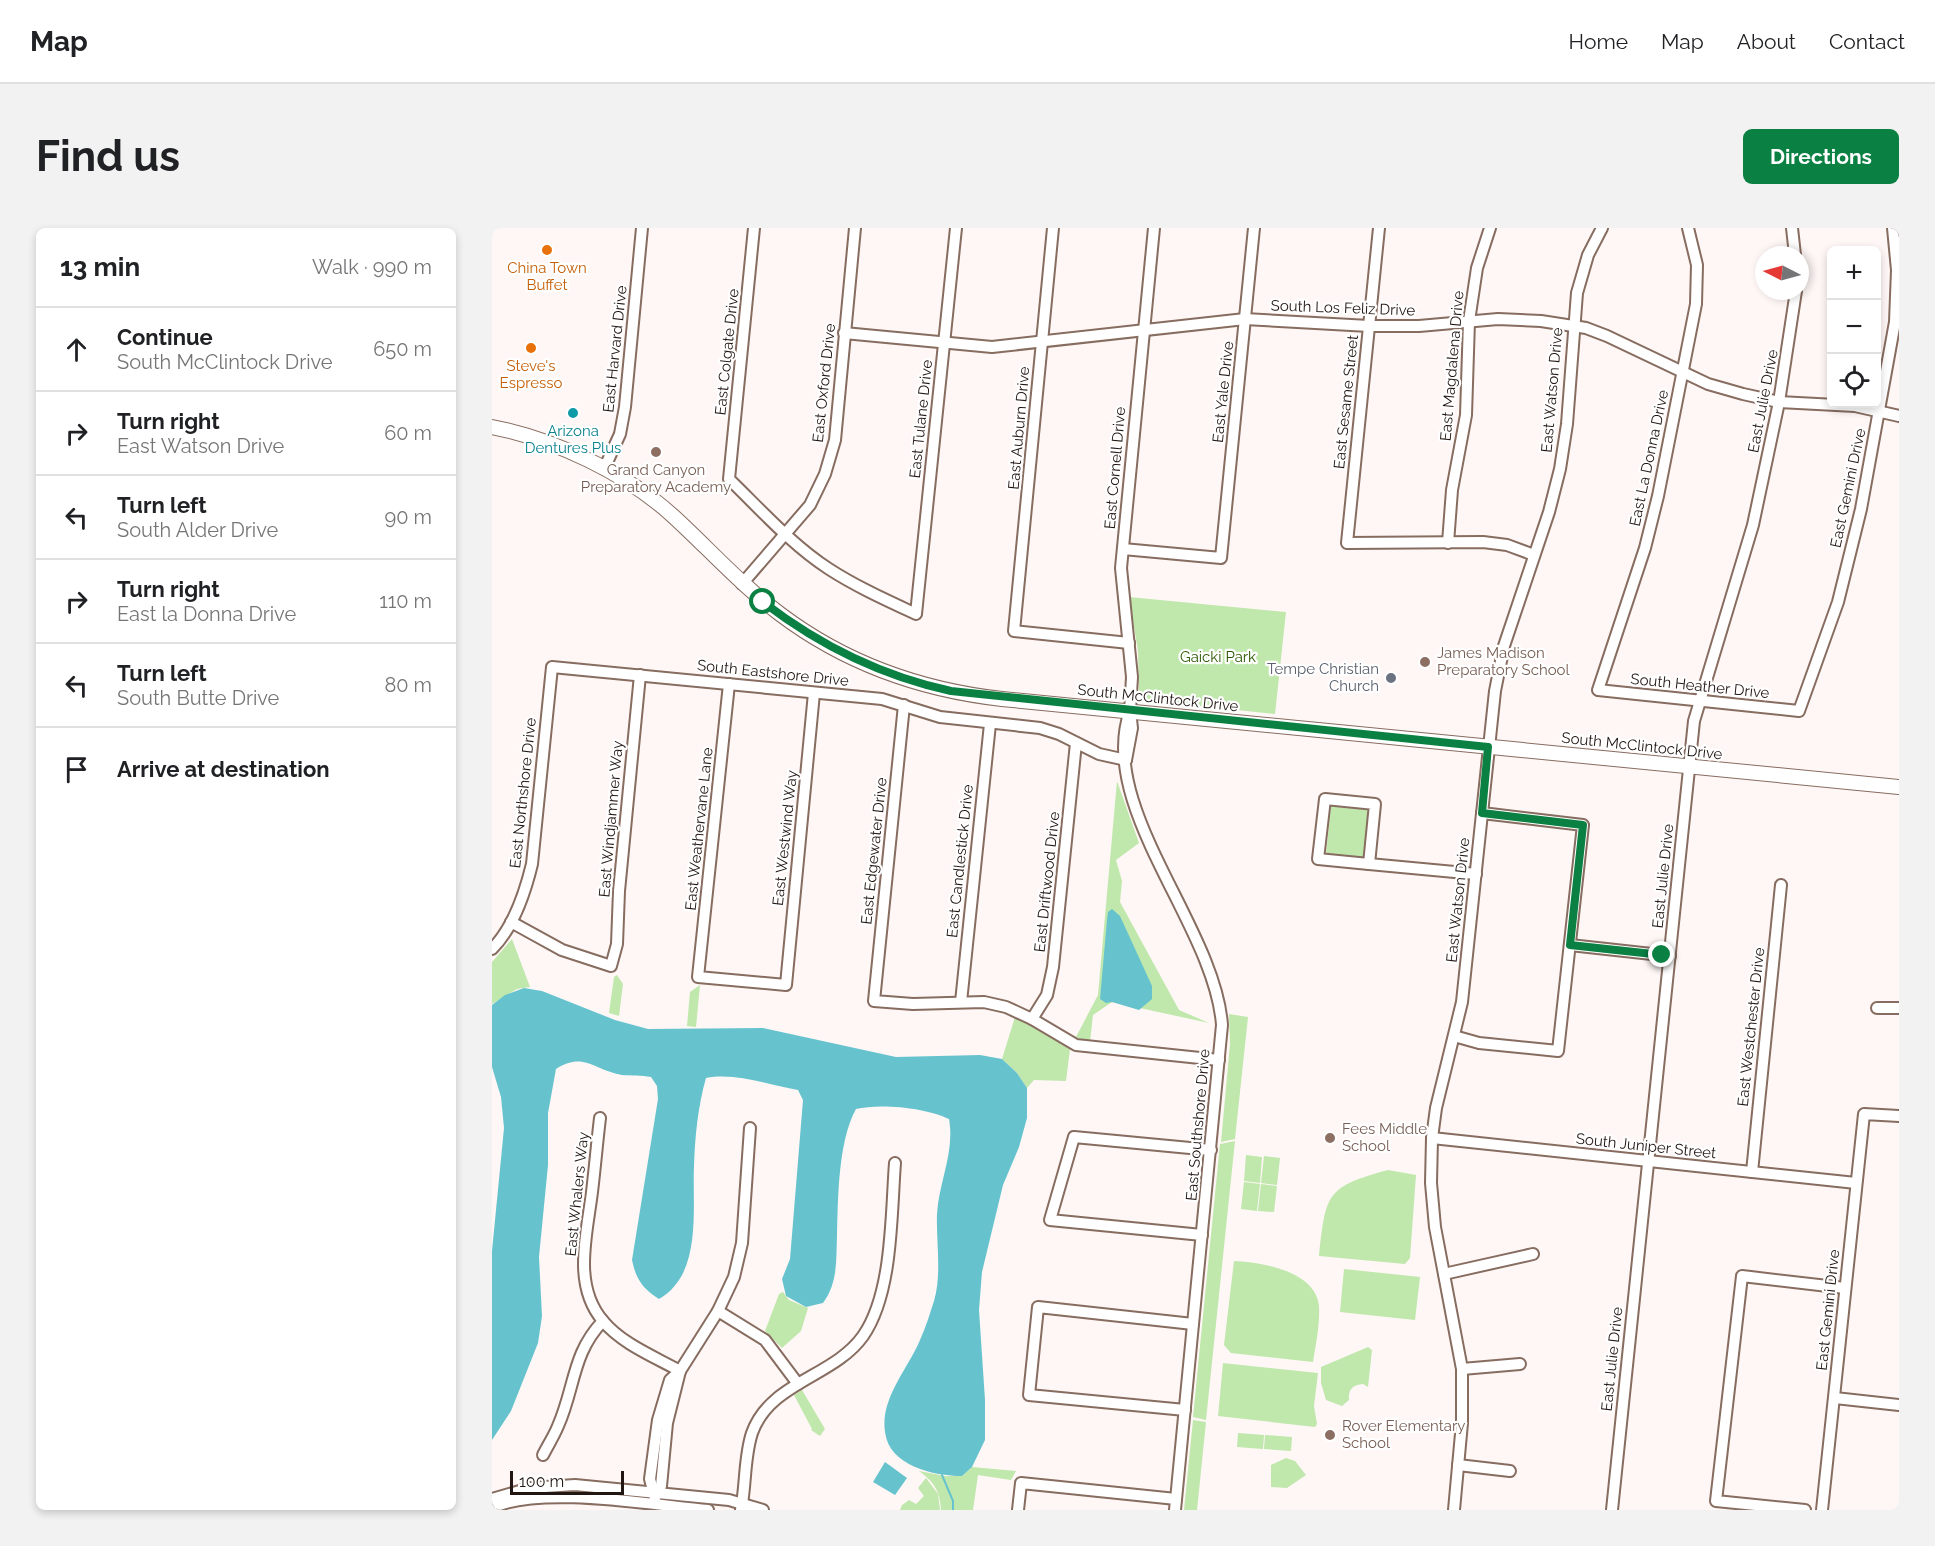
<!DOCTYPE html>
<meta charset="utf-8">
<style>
body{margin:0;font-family:Raleway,sans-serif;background:#f2f2f2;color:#202124}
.controls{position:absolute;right:18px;top:18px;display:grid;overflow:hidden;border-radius:9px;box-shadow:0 3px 9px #0003}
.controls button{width:54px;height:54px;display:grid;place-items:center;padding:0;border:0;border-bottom:2px solid #e0e0e0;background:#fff;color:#202124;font:30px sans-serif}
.compass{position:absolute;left:1263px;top:18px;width:54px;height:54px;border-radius:50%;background:#fff;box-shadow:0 3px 9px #0003;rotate:276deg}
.scale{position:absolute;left:18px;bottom:15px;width:114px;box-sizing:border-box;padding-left:6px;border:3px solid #211612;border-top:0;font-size:16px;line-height:21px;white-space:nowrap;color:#211612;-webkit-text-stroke:4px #fff;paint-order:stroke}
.stop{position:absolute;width:18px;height:18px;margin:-14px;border:4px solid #0b8043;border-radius:50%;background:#fff}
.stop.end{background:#0b8043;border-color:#fff;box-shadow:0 2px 6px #0008}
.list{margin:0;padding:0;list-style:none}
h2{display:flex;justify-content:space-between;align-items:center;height:78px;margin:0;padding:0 24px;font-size:26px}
h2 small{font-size:20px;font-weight:400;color:#757577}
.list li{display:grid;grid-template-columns:39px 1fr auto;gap:18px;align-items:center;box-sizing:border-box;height:84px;padding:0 24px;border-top:2px solid #e0e0e0}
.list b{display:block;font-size:22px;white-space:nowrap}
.list p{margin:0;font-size:20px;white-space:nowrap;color:#757577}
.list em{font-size:20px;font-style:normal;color:#757577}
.icon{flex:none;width:33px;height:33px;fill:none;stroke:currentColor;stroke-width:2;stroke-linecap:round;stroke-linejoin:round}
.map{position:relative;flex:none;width:1407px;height:1282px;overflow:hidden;border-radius:9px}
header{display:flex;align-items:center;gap:36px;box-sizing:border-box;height:84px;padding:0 30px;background:#fff;border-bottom:2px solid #e0e0e0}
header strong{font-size:28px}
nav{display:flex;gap:33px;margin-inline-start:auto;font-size:21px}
.intro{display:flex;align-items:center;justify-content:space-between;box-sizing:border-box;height:144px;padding:0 36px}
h1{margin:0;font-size:42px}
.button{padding:15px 27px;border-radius:9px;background:#0b8043;color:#fff;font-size:21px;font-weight:700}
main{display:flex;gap:36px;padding:0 36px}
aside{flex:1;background:#fff;border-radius:9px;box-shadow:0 3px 9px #0003}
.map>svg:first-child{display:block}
.green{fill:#c0e7ac}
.water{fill:#66c3ce}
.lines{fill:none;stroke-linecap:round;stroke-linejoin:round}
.stream{stroke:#66c3ce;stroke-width:2}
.minor-casing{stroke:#876c60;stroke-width:14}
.major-casing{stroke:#876c60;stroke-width:16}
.minor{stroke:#fff;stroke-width:10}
.major{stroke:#fff;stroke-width:14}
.route{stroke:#0b8043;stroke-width:8}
.food-dot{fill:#e8710a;stroke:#fff;stroke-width:2}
.culture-dot{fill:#0f9aa8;stroke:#fff;stroke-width:2}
.education-dot{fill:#8d6e63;stroke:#fff;stroke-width:2}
.worship-dot{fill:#6b7280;stroke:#fff;stroke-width:2}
.labels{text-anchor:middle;stroke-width:4.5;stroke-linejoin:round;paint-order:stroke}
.food-label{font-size:15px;fill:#c56008;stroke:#fff}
.street-label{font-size:15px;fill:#211612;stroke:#fff}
.culture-label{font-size:15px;fill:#0d838f;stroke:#fff}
.education-label{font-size:15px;fill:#785e54;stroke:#fff;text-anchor:start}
.park-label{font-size:15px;fill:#2b5903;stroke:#fff}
.worship-label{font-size:15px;fill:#5b616d;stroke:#fff;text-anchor:end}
</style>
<header>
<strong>Map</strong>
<nav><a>Home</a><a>Map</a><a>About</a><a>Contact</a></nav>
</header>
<div class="intro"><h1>Find us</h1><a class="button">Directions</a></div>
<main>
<aside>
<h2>13 min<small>Walk · 990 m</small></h2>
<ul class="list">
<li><svg class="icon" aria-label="ahead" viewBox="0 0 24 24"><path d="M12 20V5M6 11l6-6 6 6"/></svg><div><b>Continue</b><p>South McClintock Drive</p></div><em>650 m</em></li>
<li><svg class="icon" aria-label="right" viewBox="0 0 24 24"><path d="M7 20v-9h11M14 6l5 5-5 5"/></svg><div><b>Turn right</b><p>East Watson Drive</p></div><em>60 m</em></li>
<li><svg class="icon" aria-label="left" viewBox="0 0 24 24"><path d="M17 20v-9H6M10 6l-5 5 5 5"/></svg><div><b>Turn left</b><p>South Alder Drive</p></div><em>90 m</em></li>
<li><svg class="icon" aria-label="right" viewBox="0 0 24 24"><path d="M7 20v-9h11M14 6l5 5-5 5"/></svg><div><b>Turn right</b><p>East la Donna Drive</p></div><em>110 m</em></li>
<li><svg class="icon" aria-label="left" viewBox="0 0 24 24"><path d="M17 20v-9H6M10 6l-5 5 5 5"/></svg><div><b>Turn left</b><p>South Butte Drive</p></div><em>80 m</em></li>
<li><svg class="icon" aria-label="arrive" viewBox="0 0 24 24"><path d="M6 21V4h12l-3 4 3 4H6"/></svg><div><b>Arrive at destination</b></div></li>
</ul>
</aside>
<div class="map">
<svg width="1407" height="1282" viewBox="0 0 1407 1282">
<rect width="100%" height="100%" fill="#fef7f5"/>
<g class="green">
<path d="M 637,369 L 794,384 L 783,486 L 652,472 L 647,465 L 646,423 Z"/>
<path d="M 625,553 L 647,615 L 624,632 L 630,653 L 628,674 L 687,782 L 717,795 L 620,774 L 601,787 L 598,814 L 584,809 L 606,767 Z"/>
<path d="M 839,578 L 878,582 L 873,630 L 834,626 Z"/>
<path d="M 20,711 L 38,759 L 25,761 L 0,776 L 0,734 Z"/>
<path d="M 125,747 L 131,756 L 127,788 L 117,785 L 122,749 Z"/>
<path d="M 208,757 L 204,799 L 195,798 L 198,764 Z"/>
<path d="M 737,786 L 756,789 L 743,911 L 729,914 L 738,816 Z"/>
<path d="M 523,789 L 578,821 L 574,853 L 542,852 L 535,860 L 525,845 L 510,831 Z"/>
<path d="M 743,913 L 714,1192 L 701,1189 L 728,916 Z"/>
<path d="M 754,927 L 770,929 L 768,955 L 752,953 Z"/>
<path d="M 772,928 L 788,930 L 785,957 L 769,955 Z"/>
<path d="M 896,942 L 924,947 L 918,1030 L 913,1036 L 827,1028 C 834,965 834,959 896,942 Z"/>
<path d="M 752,954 L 768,956 L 765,983 L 749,981 Z"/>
<path d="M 769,956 L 785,958 L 782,984 L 766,983 Z"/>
<path d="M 742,1033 C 769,1034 824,1043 827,1078 C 828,1096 824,1116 821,1134 L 739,1125 L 732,1117 Z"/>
<path d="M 852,1041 L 928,1049 L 923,1092 L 848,1084 Z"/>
<path d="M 291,1064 L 297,1072 L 316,1080 L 309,1103 L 290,1120 L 273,1103 L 287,1066 Z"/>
<path d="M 876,1119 L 880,1122 L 876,1159 L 871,1156 C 860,1157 856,1162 857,1172 L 850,1178 L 834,1172 L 829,1155 L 829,1139 Z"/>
<path d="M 731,1135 L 826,1145 L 822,1178 L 825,1196 L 823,1199 L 726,1188 Z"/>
<path d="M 310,1162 L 333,1201 L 328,1208 L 319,1202 L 320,1201 L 302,1167 Z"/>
<path d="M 701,1192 L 714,1194 L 705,1282 L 692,1282 Z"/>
<path d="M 746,1205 L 772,1207 L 771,1221 L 745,1219 Z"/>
<path d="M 773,1207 L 800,1209 L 799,1223 L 772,1221 Z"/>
<path d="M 794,1230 L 803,1233 L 814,1247 L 795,1260 L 779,1259 L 779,1237 Z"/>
<path d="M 480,1239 L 524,1243 L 519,1252 L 486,1247 L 481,1282 L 449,1282 C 448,1263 442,1254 427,1243 L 453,1248 L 470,1248 Z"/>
<path d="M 434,1250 L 446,1266 L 448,1282 L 408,1282 L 410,1277 L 417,1272 L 424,1276 L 432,1268 L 426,1260 Z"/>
</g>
<g class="water">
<path d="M 620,681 L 628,688 L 660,758 L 660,771 L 647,782 L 620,774 L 614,775 L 608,771 L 615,692 L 616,684 Z"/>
<path d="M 32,760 L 50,763 L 123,792 L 156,801 L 271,800 L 404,829 L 488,827 L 510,831 L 525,845 L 535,860 L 535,890 L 527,919 L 511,957 L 490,1044 L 487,1082 L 493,1172 L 493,1212 L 480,1239 L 470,1248 C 442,1248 397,1238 393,1204 C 388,1170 416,1141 428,1112 C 434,1099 438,1085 442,1073 C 450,1046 444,1013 445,986 C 447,953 463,924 457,891 C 435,880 388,875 364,881 C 346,913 346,971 345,1008 C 344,1032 346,1055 331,1075 L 314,1079 L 294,1068 L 290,1051 L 298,1031 L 311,872 L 306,862 C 276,857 244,844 214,850 C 206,878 203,908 202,938 C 200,980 211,1046 167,1071 C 150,1060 144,1051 140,1032 L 166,871 L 165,858 L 159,849 C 149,847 140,848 130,847 C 103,843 92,823 64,841 L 56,885 L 56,937 L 47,1029 L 50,1088 L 46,1115 L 19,1183 L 0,1212 L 0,1023 L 12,900 L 9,869 L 0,839 L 0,777 L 13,767 Z"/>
<path d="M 393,1234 L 415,1250 L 403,1267 L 381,1254 Z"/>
</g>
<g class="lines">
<path class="stream" d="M 450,1247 L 461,1273 L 461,1282"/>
<defs>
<g id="minor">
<path d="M 262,0 L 237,251 C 269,282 300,317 337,341 C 365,359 394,372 424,386 L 464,0"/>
<path d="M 561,0 L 522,403 L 637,415"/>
<path d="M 887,0 L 855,315 L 991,314 L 1015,317 L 1042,327"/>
<path d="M 1196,0 L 1205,37 L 1204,76 L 1166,268 L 1153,320 L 1106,462 L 1307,483 L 1346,374 L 1369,281 L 1403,94 L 1405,42 L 1401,0"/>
<path d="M 1300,0 L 1303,27"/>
<path d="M 352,105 L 500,119 L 753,91 L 877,98 L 927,98 L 1006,91 L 1049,93 L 1094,100 L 1115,108 L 1216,156 L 1251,166 L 1287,174 L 1363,178 L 1407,188"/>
<path d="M 112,241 L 128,206 L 133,179 L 150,0"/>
<path d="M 956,315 L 960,262 L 974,187 L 977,93 L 985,40 L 998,0"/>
<path d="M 631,321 L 729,330 L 762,0"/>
<path d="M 250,356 L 318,277 L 333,246 L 343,212 L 363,0"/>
<path d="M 237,456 L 206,749 L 294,757 L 322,465"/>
<path d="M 412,477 L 382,773 L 421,776 L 492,774 L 514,779 L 540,791 L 584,817 L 727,832"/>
<path d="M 638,483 C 604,579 723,698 730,797 L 683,1282"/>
<path d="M 634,532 L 640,500 L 638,483 L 640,449 L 629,340 L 662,0"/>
<path d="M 833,571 L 883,576 L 877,636 L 826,631 Z"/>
<path d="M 877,636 L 984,646"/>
<path d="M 19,694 L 70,722 L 119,738 L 125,716 L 127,663 L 148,447"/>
<path d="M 1078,717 L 1178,728"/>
<path d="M 0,721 C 22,699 33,665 40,636 L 60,439 L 390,471 L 448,489 L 548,500 L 567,506 L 607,526 L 634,532"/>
<path d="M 469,774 L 498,496"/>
<path d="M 1385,780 L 1407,780"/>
<path d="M 540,791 L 555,767 L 561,739 L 584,515"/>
<path d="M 962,808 L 987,815 L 1066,823 L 1091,597 L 990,585"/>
<path d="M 108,890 C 105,915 103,939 100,964 C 95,1006 80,1057 111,1093 C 130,1116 163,1129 188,1143"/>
<path d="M 940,910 L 1364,955"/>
<path d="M 1260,944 L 1289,657"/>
<path d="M 710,1007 L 558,992 L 582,909 L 719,922"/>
<path d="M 952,1046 L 1041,1026"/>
<path d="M 226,1083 L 273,1112 L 306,1156"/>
<path d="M 970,1141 L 1028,1136"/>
<path d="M 1343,1170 L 1407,1177"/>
<path d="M 693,1182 L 537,1167 L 546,1079 L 701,1096"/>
<path d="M 51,1227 C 56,1217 62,1208 66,1198 C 83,1160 80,1125 111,1093"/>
<path d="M 966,1237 L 1018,1243"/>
<path d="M 163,1264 L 169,1258 L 175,1195 L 188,1143 L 226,1083 L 242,1049 L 250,1015 L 258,900"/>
<path d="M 163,1270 L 158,1251 L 166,1192 L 178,1152 L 188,1143"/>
<path d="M 0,1271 L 38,1260 L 83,1257 L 237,1272 L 271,1282"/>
<path d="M 0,1280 C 48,1257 160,1277 216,1282"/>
<path d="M 249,1282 C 254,1257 252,1229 260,1205 C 278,1154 342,1149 371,1108 C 401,1065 399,986 403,935"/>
<path d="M 526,1282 L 529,1255 L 684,1271"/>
<path d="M 962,1282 L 970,1195 L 970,1141 L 943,999 L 939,955 L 940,910 L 944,880 L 970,774 L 1003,463 L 1012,418 L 1057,284 L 1068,241 L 1075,196 L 1085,65 L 1096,27 L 1110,0"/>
<path d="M 1120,1282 L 1202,493 L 1261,297 L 1287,174 L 1304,63"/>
<path d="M 1313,1282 L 1224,1273 L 1250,1048 L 1353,1060"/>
<path d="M 1330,1282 L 1372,886 L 1407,888"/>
</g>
<path id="major" d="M 0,199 C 62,211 134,245 181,288 C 217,321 249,357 288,386 C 353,435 429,462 510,471 L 1407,559"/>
</defs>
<use href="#minor" class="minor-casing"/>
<use href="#major" class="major-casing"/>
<use href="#minor" class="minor"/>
<use href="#major" class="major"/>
</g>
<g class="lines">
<path class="route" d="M 271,374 C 327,417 389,448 459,463 L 996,519 L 990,585 L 1091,597 L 1078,717 L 1170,727"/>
</g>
<g class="food-dot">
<circle cx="55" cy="22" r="6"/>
<circle cx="39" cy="120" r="6"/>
</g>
<circle class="culture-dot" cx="81" cy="185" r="6"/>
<g class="education-dot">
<circle cx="164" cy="224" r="6"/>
<circle cx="933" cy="434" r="6"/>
<circle cx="838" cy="910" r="6"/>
<circle cx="838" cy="1207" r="6"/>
</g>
<circle class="worship-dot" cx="899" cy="450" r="6"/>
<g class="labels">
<g class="food-label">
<text x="55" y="45">China Town<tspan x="55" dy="17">Buffet</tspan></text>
<text x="39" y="143">Steve's<tspan x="39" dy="17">Espresso</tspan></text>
</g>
<g class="street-label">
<text transform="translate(851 80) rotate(2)" y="5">South Los Feliz Drive</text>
<text transform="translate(123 121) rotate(-84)" y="5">East Harvard Drive</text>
<text transform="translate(235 124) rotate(-84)" y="5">East Colgate Drive</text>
<text transform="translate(960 138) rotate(-85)" y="5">East Magdalena Drive</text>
<text transform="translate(332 155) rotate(-84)" y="5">East Oxford Drive</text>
<text transform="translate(1060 162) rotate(-85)" y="5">East Watson Drive</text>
<text transform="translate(731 164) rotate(-84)" y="5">East Yale Drive</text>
<text transform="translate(1271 173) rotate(-79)" y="5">East Julie Drive</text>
<text transform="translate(854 174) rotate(-84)" y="5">East Sesame Street</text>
<text transform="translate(429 191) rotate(-84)" y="5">East Tulane Drive</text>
<text transform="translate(527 200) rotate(-85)" y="5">East Auburn Drive</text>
<text transform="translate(1157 230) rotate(-78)" y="5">East La Donna Drive</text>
<text transform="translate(623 240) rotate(-85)" y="5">East Cornell Drive</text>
<text transform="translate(1356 260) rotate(-78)" y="5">East Gemini Drive</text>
<text transform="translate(281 445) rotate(6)" y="5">South Eastshore Drive</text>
<text transform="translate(1208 458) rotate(6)" y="5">South Heather Drive</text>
<text transform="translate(666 470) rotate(6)" y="5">South McClintock Drive</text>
<text transform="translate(1150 518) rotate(6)" y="5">South McClintock Drive</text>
<text transform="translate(31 565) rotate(-84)" y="5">East Northshore Drive</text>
<text transform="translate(119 591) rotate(-85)" y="5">East Windjammer Way</text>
<text transform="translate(207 601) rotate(-84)" y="5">East Weathervane Lane</text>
<text transform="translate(293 610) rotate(-84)" y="5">East Westwind Way</text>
<text transform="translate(382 623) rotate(-84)" y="5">East Edgewater Drive</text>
<text transform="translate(468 633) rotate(-84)" y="5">East Candlestick Drive</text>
<text transform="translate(1171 648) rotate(-84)" y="5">East Julie Drive</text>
<text transform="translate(555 654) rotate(-84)" y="5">East Driftwood Drive</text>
<text transform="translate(966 672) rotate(-84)" y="5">East Watson Drive</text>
<text transform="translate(1259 799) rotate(-84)" y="5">East Westchester Drive</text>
<text transform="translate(706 897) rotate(-85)" y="5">East Southshore Drive</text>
<text transform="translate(1154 918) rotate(6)" y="5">South Juniper Street</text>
<text transform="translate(85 966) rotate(-84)" y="5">East Whalers Way</text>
<text transform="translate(1336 1082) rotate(-84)" y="5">East Gemini Drive</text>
<text transform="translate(1120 1131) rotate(-84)" y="5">East Julie Drive</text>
</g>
<g class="culture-label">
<text x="81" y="208">Arizona<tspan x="81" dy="17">Dentures Plus</tspan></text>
</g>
<g class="education-label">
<text x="164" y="247" text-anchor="middle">Grand Canyon<tspan x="164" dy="17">Preparatory Academy</tspan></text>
<text x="945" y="430">James Madison<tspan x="945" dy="17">Preparatory School</tspan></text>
<text x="850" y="906">Fees Middle<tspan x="850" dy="17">School</tspan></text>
<text x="850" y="1203">Rover Elementary<tspan x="850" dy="17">School</tspan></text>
</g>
<g class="park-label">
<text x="726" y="434">Gaicki Park</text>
</g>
<g class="worship-label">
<text x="887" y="446">Tempe Christian<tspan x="887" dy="17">Church</tspan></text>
</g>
</g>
</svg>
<div class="controls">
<button>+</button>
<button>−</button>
<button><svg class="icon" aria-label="locate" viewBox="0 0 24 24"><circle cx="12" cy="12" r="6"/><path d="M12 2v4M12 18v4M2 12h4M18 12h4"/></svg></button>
</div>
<svg class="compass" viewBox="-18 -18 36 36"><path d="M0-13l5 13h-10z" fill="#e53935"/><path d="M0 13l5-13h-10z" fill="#757577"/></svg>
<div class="scale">100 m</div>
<div class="stop" style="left:271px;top:374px"></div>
<div class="stop end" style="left:1170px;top:727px"></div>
</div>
</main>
